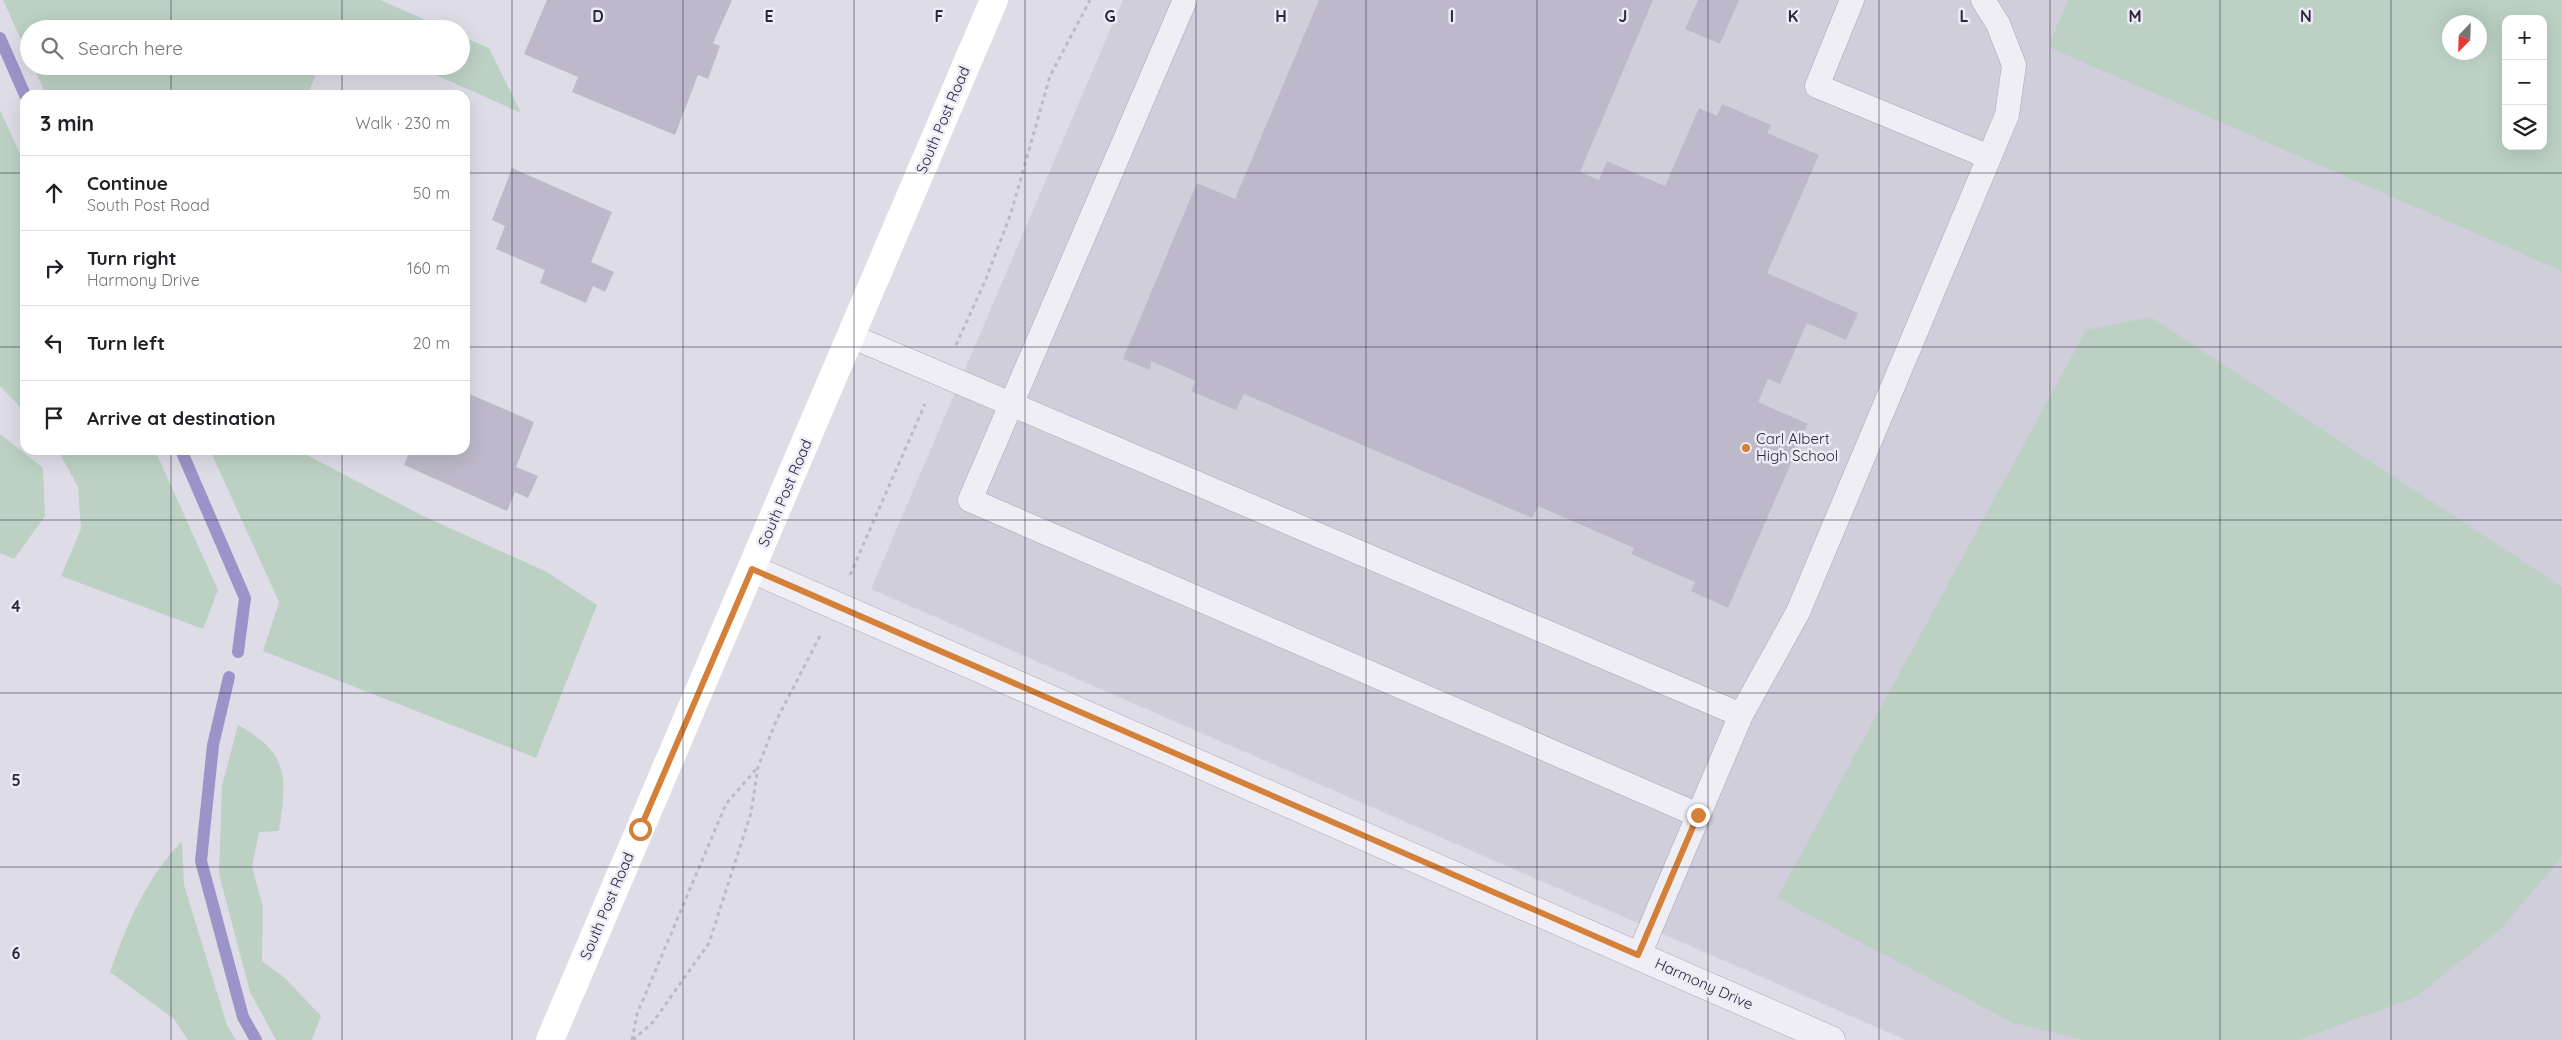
<!DOCTYPE html>
<meta charset="utf-8">
<style>
body{margin:0;font-family:Quicksand,sans-serif;background:#f2f2f2;color:#202124}
.controls{position:absolute;right:15px;top:15px;display:grid;overflow:hidden;border-radius:10px;box-shadow:0 5px 20px #0002}
.controls button{width:45px;height:45px;display:grid;place-items:center;padding:0;border:0;border-bottom:1px solid #e0e0e0;background:#fff;color:#202124;font:25px sans-serif}
.compass{position:absolute;left:2442px;top:15px;width:45px;height:45px;border-radius:50%;background:#fff;box-shadow:0 5px 20px #0002;rotate:203deg}
.stop{position:absolute;width:15px;height:15px;margin:-11px;border:4px solid #d48039;border-radius:50%;background:#fff}
.stop.end{background:#d48039;border-color:#fff;box-shadow:0 1px 5px #0008}
.list{margin:0;padding:0;list-style:none}
h2{display:flex;justify-content:space-between;align-items:center;height:65px;margin:0;padding:0 20px;font-size:21px}
h2 small{font-size:16px;font-weight:400;color:#757577}
.list li{display:grid;grid-template-columns:32px 1fr auto;gap:15px;align-items:center;box-sizing:border-box;height:75px;padding:0 20px;border-top:1px solid #e0e0e0}
.list b{display:block;font-size:19px;white-space:nowrap}
.list p{margin:0;font-size:16px;white-space:nowrap;color:#757577}
.list em{font-size:16px;font-style:normal;color:#757577}
.icon{flex:none;width:28px;height:28px;fill:none;stroke:currentColor;stroke-width:2;stroke-linecap:round;stroke-linejoin:round}
.map{position:relative;flex:none;width:2562px;height:1040px;overflow:hidden}
.search{position:absolute;background:#fff;box-shadow:0 5px 20px #0002;left:20px;top:20px;width:450px;height:55px;display:flex;align-items:center;gap:12px;box-sizing:border-box;padding:0 18px;border-radius:28px;color:#757577;font-size:19px}
.panel{position:absolute;background:#fff;box-shadow:0 5px 20px #0002;left:20px;top:90px;width:450px;height:365px;border-radius:15px}
.map>svg:first-child{display:block}
.built{fill:#d1cedc;fill-rule:evenodd}
.green{fill:#bcd1c4;fill-rule:evenodd}
.lines{fill:none;stroke-linecap:round;stroke-linejoin:round}
.stream{stroke:#9b94c9;stroke-width:12}
.building{fill:#bdb9ca}
.service-casing{stroke:#a8a5b4;stroke-width:25}
.minor-casing{stroke:#a8a5b4;stroke-width:29}
.path{stroke:#bdbac5;stroke-width:3;stroke-dasharray:4 4;stroke-linecap:butt}
.service{stroke:#f0eef5;stroke-width:24}
.minor{stroke:#f0eef5;stroke-width:28}
.secondary{stroke:#fff;stroke-width:28}
.route{stroke:#d48039;stroke-width:6}
.grid{fill:none;stroke:#2b253e;stroke-width:1;stroke-opacity:0.55}
.poi-dot{fill:#d48039;stroke:#edebf5;stroke-width:2}
.labels{text-anchor:middle;stroke-width:5;stroke-linejoin:round;paint-order:stroke}
.street-label{font-size:15px;fill:#2b253e;stroke:#edebf5}
.poi-label{font-size:15px;fill:#2b253e;stroke:#edebf5;text-anchor:start}
.grid-label{font-size:16px;text-anchor:middle;font-weight:bold;fill:#2b253e;stroke:#edebf5;stroke-width:5;stroke-linejoin:round;paint-order:stroke}
</style>
<div class="map">
<svg width="2562" height="1040" viewBox="0 0 2562 1040">
<rect width="100%" height="100%" fill="#dedce7"/>
<path class="built" d="M 1123,0 L 2562,0 L 2562,1040 L 1906,1040 L 871,589 ZM 2506,19 L 2543,19 L 2543,146 L 2506,146 ZM 2450,22 L 2480,22 L 2480,52 L 2450,52 Z"/>
<g class="green">
<path d="M 3,0 L 380,0 L 446,29 L 29,29 L 29,57 Z"/>
<path d="M 2068,0 L 2562,0 L 2562,271 L 2048,47 ZM 2506,19 L 2543,19 L 2543,146 L 2506,146 ZM 2450,22 L 2480,22 L 2480,52 L 2450,52 Z"/>
<path d="M 461,36 L 489,48 L 521,113 L 416,66 L 461,66 Z"/>
<path d="M 33,66 L 320,66 L 307,95 L 46,95 Z"/>
<path d="M 0,110 L 25,165 L 25,412 L 0,386 Z"/>
<path d="M 2151,317 L 2562,587 L 2562,857 L 2500,930 L 2416,997 L 2299,1040 L 2083,1040 L 2013,1023 L 1777,898 L 2086,330 Z"/>
<path d="M 0,434 L 43,468 L 45,516 L 14,559 L 0,553 Z"/>
<path d="M 58,450 L 155,450 L 218,590 L 203,629 L 61,576 L 81,529 L 78,487 Z"/>
<path d="M 210,450 L 302,450 L 305,454 L 421,515 L 545,571 L 597,605 L 536,758 L 263,651 L 279,602 Z"/>
<path d="M 238,725 C 290,754 287,777 279,831 L 259,832 L 252,867 L 263,907 L 262,961 L 285,978 L 321,1016 L 312,1040 L 276,1040 L 250,992 L 219,874 L 222,786 Z"/>
<path d="M 182,841 L 184,885 L 227,1025 L 236,1040 L 188,1040 L 174,1019 L 110,972 C 128,922 145,880 182,841 Z"/>
</g>
<g class="lines">
<g class="stream">
<path d="M 0,38 L 25,95"/>
<path d="M 181,450 L 245,598 L 238,652"/>
<path d="M 229,677 L 213,745 L 201,861 L 243,1017 L 256,1040"/>
</g>
</g>
<g class="building">
<path d="M 547,0 L 732,0 L 713,43 L 720,46 L 708,79 L 698,75 L 675,135 L 572,92 L 578,77 L 524,54 Z"/>
<path d="M 1319,0 L 1653,0 L 1580,172 L 1599,180 L 1607,161 L 1665,186 L 1699,108 L 1717,116 L 1722,104 L 1771,125 L 1767,133 L 1819,155 L 1767,273 L 1858,313 L 1846,340 L 1807,323 L 1780,384 L 1768,379 L 1758,402 L 1808,424 L 1728,608 L 1691,591 L 1695,582 L 1631,554 L 1634,548 L 1538,506 L 1532,518 L 1244,394 L 1236,410 L 1191,391 L 1196,381 L 1151,361 L 1150,370 L 1123,359 L 1197,183 L 1235,199 Z"/>
<path d="M 1698,0 L 1739,0 L 1720,44 L 1685,29 Z"/>
<path d="M 512,168 L 612,212 L 591,262 L 614,272 L 605,292 L 593,286 L 586,303 L 540,283 L 545,270 L 496,249 L 505,226 L 492,220 Z"/>
<path d="M 465,392 L 534,422 L 516,467 L 538,476 L 528,498 L 515,492 L 507,511 L 404,465 L 410,450 L 465,450 Z"/>
</g>
<g class="lines">
<defs>
<g id="service">
<path d="M 1185,0 L 970,500 L 1698,815"/>
<path d="M 1852,0 L 1817,86 L 1989,157"/>
<path d="M 851,336 L 1741,715"/>
<path d="M 1639,955 L 1741,715 L 1798,612 L 2007,115 L 2014,65 L 1998,24 L 1983,0"/>
</g>
<path id="minor" d="M 752,569 L 1831,1040"/>
</defs>
<use href="#service" class="service-casing"/>
<use href="#minor" class="minor-casing"/>
<g class="path">
<path d="M 956,345 L 986,279 L 1011,213 L 1050,76 L 1090,0"/>
<path d="M 850,575 L 925,404"/>
<path d="M 632,1040 L 637,1014 L 726,804 L 757,768"/>
<path d="M 633,1040 L 653,1022 L 709,943 L 751,813 L 758,767 L 776,721 L 820,636"/>
</g>
<use href="#service" class="service"/>
<use href="#minor" class="minor"/>
<path class="secondary" d="M 550,1040 L 994,0"/>
</g>
<g class="lines">
<path class="route" d="M 640,829 L 752,569 L 1638,955 L 1698,815"/>
</g>
<path class="grid" d="M 171,0 L 171,29M 342,0 L 342,29M 512,0 L 512,1040M 683,0 L 683,1040M 854,0 L 854,1040M 1025,0 L 1025,1040M 1196,0 L 1196,1040M 1366,0 L 1366,1040M 1537,0 L 1537,1040M 1708,0 L 1708,1040M 1879,0 L 1879,1040M 2050,0 L 2050,1040M 2220,0 L 2220,1040M 2391,0 L 2391,1040M 171,66 L 171,95M 342,66 L 342,95M 0,173 L 25,173M 465,173 L 2562,173M 0,347 L 25,347M 465,347 L 2562,347M 171,450 L 171,1040M 342,450 L 342,1040M 0,520 L 2562,520M 0,693 L 2562,693M 0,867 L 2562,867"/>
<circle class="poi-dot" cx="1746" cy="448" r="5"/>
<g class="labels">
<g class="street-label">
<text transform="translate(943 120) rotate(-67)" y="5">South Post Road</text>
<text transform="translate(785 493) rotate(-67)" y="5">South Post Road</text>
<text transform="translate(607 906) rotate(-67)" y="5">South Post Road</text>
<text transform="translate(1704 984) rotate(24)" y="5">Harmony Drive</text>
</g>
<g class="poi-label">
<text x="1756" y="444">Carl Albert<tspan x="1756" dy="17">High School</tspan></text>
</g>
</g>
<g class="grid-label">
<text x="598" y="22">D</text>
<text x="769" y="22">E</text>
<text x="939" y="22">F</text>
<text x="1110" y="22">G</text>
<text x="1281" y="22">H</text>
<text x="1452" y="22">I</text>
<text x="1623" y="22">J</text>
<text x="1793" y="22">K</text>
<text x="1964" y="22">L</text>
<text x="2135" y="22">M</text>
<text x="2306" y="22">N</text>
<text x="16" y="612">4</text>
<text x="16" y="786">5</text>
<text x="16" y="959">6</text>
</g>
</svg>
<div class="controls">
<button>+</button>
<button>−</button>
<button><svg class="icon" aria-label="layers" viewBox="0 0 24 24"><path d="M12 4l9 5-9 5-9-5zM3 14l9 5 9-5"/></svg></button>
</div>
<svg class="compass" viewBox="-18 -18 36 36"><path d="M0-13l5 13h-10z" fill="#e53935"/><path d="M0 13l5-13h-10z" fill="#757577"/></svg>
<div class="stop" style="left:640px;top:829px"></div>
<div class="stop end" style="left:1698px;top:815px"></div>
<div class="search"><svg class="icon" aria-label="search" viewBox="0 0 24 24"><circle cx="10" cy="10" r="6"/><path d="M15 15l6 6"/></svg>Search here</div>
<section class="panel">
<h2>3 min<small>Walk · 230 m</small></h2>
<ul class="list">
<li><svg class="icon" aria-label="ahead" viewBox="0 0 24 24"><path d="M12 20V5M6 11l6-6 6 6"/></svg><div><b>Continue</b><p>South Post Road</p></div><em>50 m</em></li>
<li><svg class="icon" aria-label="right" viewBox="0 0 24 24"><path d="M7 20v-9h11M14 6l5 5-5 5"/></svg><div><b>Turn right</b><p>Harmony Drive</p></div><em>160 m</em></li>
<li><svg class="icon" aria-label="left" viewBox="0 0 24 24"><path d="M17 20v-9H6M10 6l-5 5 5 5"/></svg><div><b>Turn left</b></div><em>20 m</em></li>
<li><svg class="icon" aria-label="arrive" viewBox="0 0 24 24"><path d="M6 21V4h12l-3 4 3 4H6"/></svg><div><b>Arrive at destination</b></div></li>
</ul>
</section>
</div>
